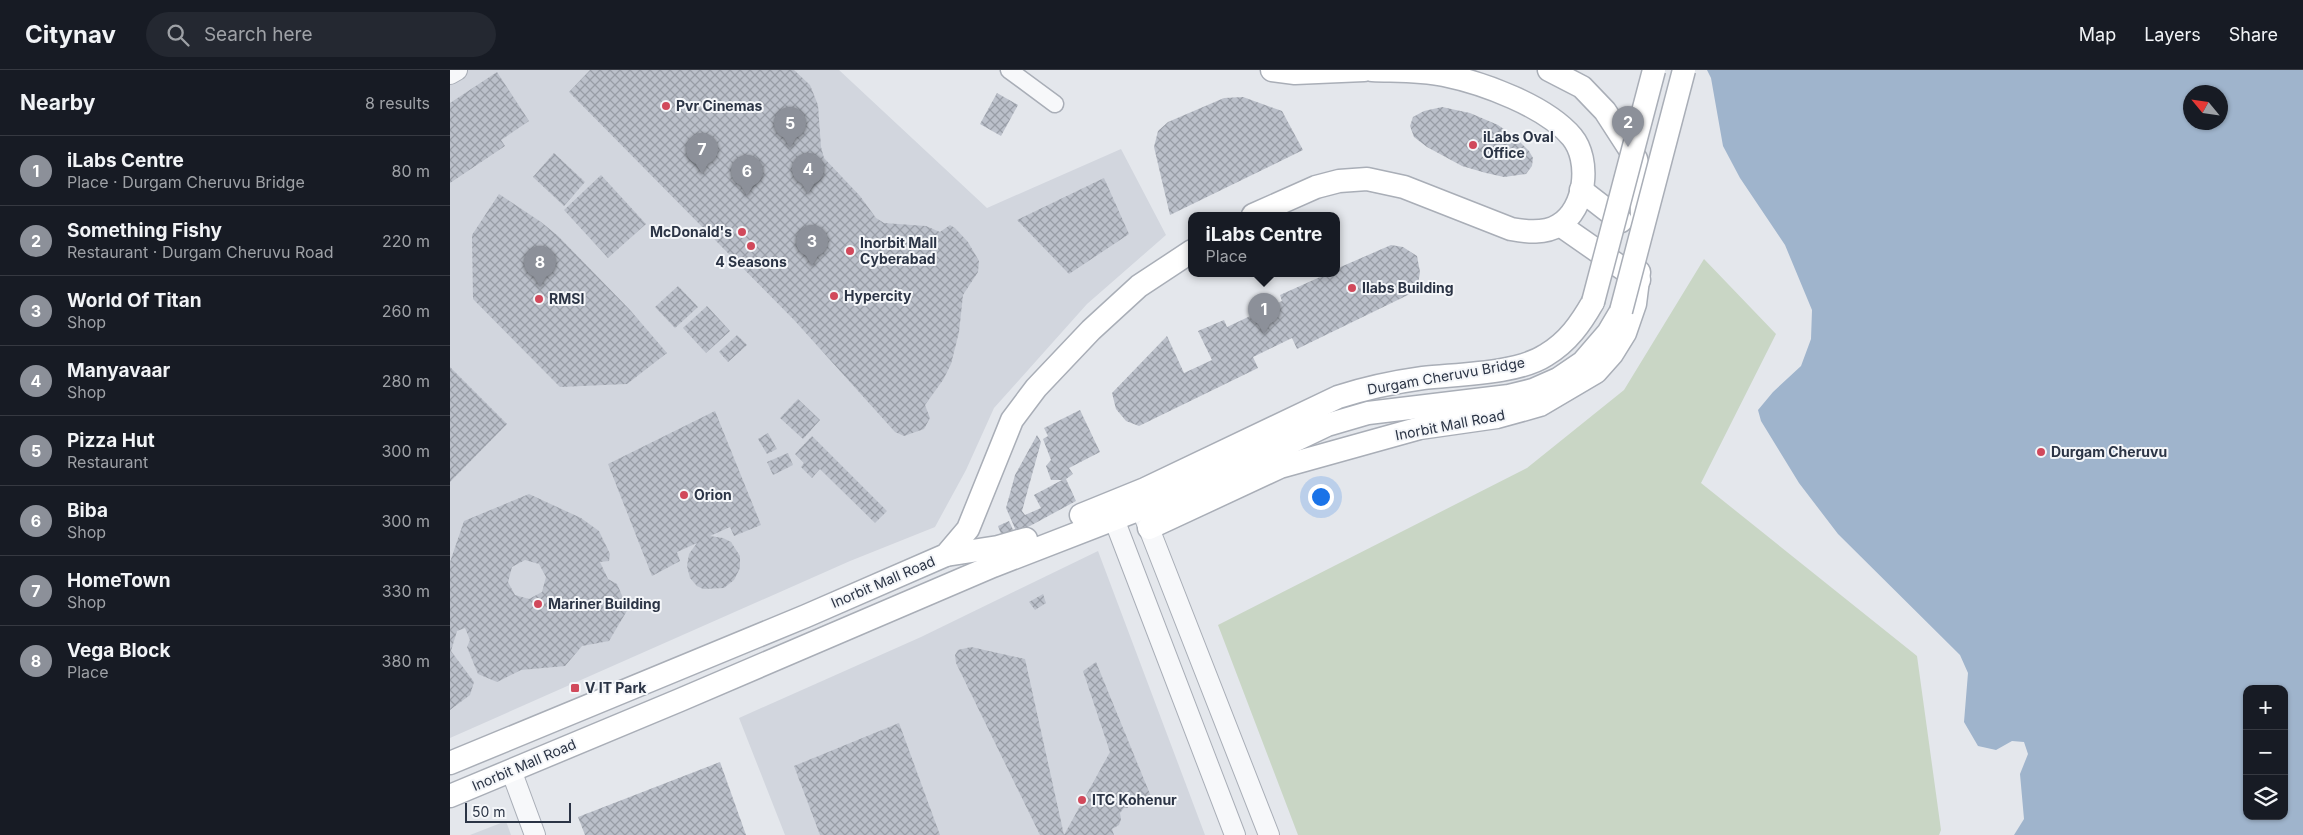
<!DOCTYPE html>
<meta charset="utf-8">
<style>
body{margin:0;font-family:Inter,sans-serif;background:#242831;color:#f1f3f6}
.controls{position:absolute;right:15px;bottom:15px;display:grid;overflow:hidden;border-radius:10px;box-shadow:0 1px 4px #0004}
.controls button{width:45px;height:45px;display:grid;place-items:center;padding:0;border:0;border-bottom:1px solid #363941;background:#171b24;color:#f1f3f6;font:25px sans-serif}
.compass{position:absolute;left:1733px;top:15px;width:45px;height:45px;border-radius:50%;background:#171b24;box-shadow:0 1px 4px #0004;rotate:299deg}
.scale{position:absolute;left:15px;bottom:12px;width:106px;box-sizing:border-box;padding-left:5px;border:2px solid #2b3445;border-top:0;font-size:14px;line-height:18px;white-space:nowrap;color:#2b3445;-webkit-text-stroke:4px #f4f6f9;paint-order:stroke}
.you{position:absolute;left:870px;top:426px;width:18px;height:18px;margin:-12px;border:4px solid #fff;border-radius:50%;background:#1a73e8;box-shadow:0 0 0 8px #1a73e833}
.badge{display:grid;place-items:center;width:32px;height:32px;border-radius:50%;background:#8c9099;color:#fff;font-size:16px;font-weight:700}
.pin{position:absolute;translate:-50% -41px;filter:drop-shadow(0 1px 2px #0008)}
.pin::after{content:'';position:absolute;top:26px;width:18px;height:15px;background:inherit;clip-path:polygon(0 0,100% 0,50% 100%)}
.popup{position:absolute;left:738px;top:142px;width:152px;height:65px;box-sizing:border-box;display:grid;place-content:center;border-radius:10px;background:#171b24;filter:drop-shadow(0 1px 4px #0005);font-size:16px;white-space:nowrap;color:#9ea1a6}
.popup b{font-size:19px;color:#f1f3f6}
.popup::after{content:'';position:absolute;left:50%;top:100%;margin-left:-10px;border:10px solid transparent;border-top-color:#171b24}
.list{margin:0;padding:0;list-style:none}
h2{display:flex;justify-content:space-between;align-items:center;height:65px;margin:0;padding:0 20px;font-size:21px}
h2 small{font-size:16px;font-weight:400;color:#9ea1a6}
.list li{display:grid;grid-template-columns:32px 1fr auto;gap:15px;align-items:center;box-sizing:border-box;height:70px;padding:0 20px;border-top:1px solid #363941}
.list b{display:block;font-size:19px;white-space:nowrap}
.list p{margin:0;font-size:16px;white-space:nowrap;color:#9ea1a6}
.list em{font-size:16px;font-style:normal;color:#9ea1a6}
.icon{flex:none;width:28px;height:28px;fill:none;stroke:currentColor;stroke-width:2;stroke-linecap:round;stroke-linejoin:round}
.map{position:relative;flex:none;width:1853px;height:765px;overflow:hidden}
header{display:flex;align-items:center;gap:30px;box-sizing:border-box;height:70px;padding:0 25px;background:#171b24;border-bottom:1px solid #363941}
header strong{font-size:24px}
nav{display:flex;gap:28px;margin-inline-start:auto;font-size:18px}
.search{width:350px;height:45px;background:#242831;display:flex;align-items:center;gap:12px;box-sizing:border-box;padding:0 18px;border-radius:28px;color:#9ea1a6;font-size:19px}
main{display:flex}
aside{flex:1;background:#171b24}
.map>svg:first-child{display:block}
.built{fill:#d2d6de}
.green{fill:#c9d6c5}
.water{fill:#9fb4cc;fill-rule:evenodd}
.building{fill:url(#building-cross-hatch);fill-rule:evenodd}
.lines{fill:none;stroke-linecap:round;stroke-linejoin:round}
.minor-casing{stroke:#a9aeb7;stroke-width:19}
.tertiary-casing{stroke:#a9aeb7;stroke-width:22}
.secondary-casing{stroke:#a9aeb7;stroke-width:25}
.minor{stroke:#f7f8fa;stroke-width:16}
.tertiary{stroke:#f7f8fa;stroke-width:20}
.secondary{stroke:#fff;stroke-width:22}
.secondary-bridge-casing{stroke:#a9aeb7;stroke-width:25;stroke-linecap:butt}
.secondary-bridge{stroke:#fff;stroke-width:22}
.poi-dot{fill:#d1495b;stroke:#f4f6f9;stroke-width:2}
.labels{text-anchor:middle;stroke-width:4;stroke-linejoin:round;paint-order:stroke}
.poi-label{font-size:14px;font-weight:bold;fill:#2b3445;stroke:#f4f6f9;text-anchor:start}
.street-label{font-size:14px;fill:#2b3445;stroke:#f4f6f9}
</style>
<header>
<strong>Citynav</strong>
<div class="search"><svg class="icon" aria-label="search" viewBox="0 0 24 24"><circle cx="10" cy="10" r="6"/><path d="M15 15l6 6"/></svg>Search here</div>
<nav><a>Map</a><a>Layers</a><a>Share</a></nav>
</header>
<main>
<aside>
<h2>Nearby<small>8 results</small></h2>
<ul class="list">
<li><span class="badge">1</span><div><b>iLabs Centre</b><p>Place · Durgam Cheruvu Bridge</p></div><em>80 m</em></li>
<li><span class="badge">2</span><div><b>Something Fishy</b><p>Restaurant · Durgam Cheruvu Road</p></div><em>220 m</em></li>
<li><span class="badge">3</span><div><b>World Of Titan</b><p>Shop</p></div><em>260 m</em></li>
<li><span class="badge">4</span><div><b>Manyavaar</b><p>Shop</p></div><em>280 m</em></li>
<li><span class="badge">5</span><div><b>Pizza Hut</b><p>Restaurant</p></div><em>300 m</em></li>
<li><span class="badge">6</span><div><b>Biba</b><p>Shop</p></div><em>300 m</em></li>
<li><span class="badge">7</span><div><b>HomeTown</b><p>Shop</p></div><em>330 m</em></li>
<li><span class="badge">8</span><div><b>Vega Block</b><p>Place</p></div><em>380 m</em></li>
</ul>
</aside>
<div class="map">
<svg width="1853" height="765" viewBox="0 0 1853 765">
<defs>
<pattern id="building-cross-hatch" width="8" height="8" patternUnits="userSpaceOnUse" patternTransform="scale(1.25)"><rect width="8" height="8" fill="#bbc0ca"/><path d="M0 0l8 8M0 8l8-8" fill="none" stroke="#989da6"/></pattern>
</defs>
<rect width="100%" height="100%" fill="#e4e7ec"/>
<g class="built">
<path d="M 0,0 L 389,0 L 537,138 L 671,79 L 716,165 L 637,234 L 544,338 L 516,400 L 485,457 L 400,491 L 0,668 Z"/>
<path d="M 648,481 L 755,765 L 335,765 L 289,648 L 471,567 Z"/>
<path d="M 56,751 L 61,765 L 20,765 Z"/>
</g>
<path class="green" d="M 1254,189 L 1326,264 L 1251,413 L 1467,586 L 1491,760 L 1489,765 L 848,765 L 768,555 L 1077,398 L 1174,320 Z"/>
<path class="water" d="M 1257,0 L 1853,0 L 1853,765 L 1564,765 L 1574,749 L 1570,704 L 1578,684 L 1574,672 L 1562,671 L 1546,680 L 1528,676 L 1514,652 L 1518,603 L 1510,585 L 1388,464 L 1349,413 L 1311,351 L 1308,340 L 1323,322 L 1351,296 L 1361,269 L 1362,240 L 1335,175 L 1290,108 L 1273,76 L 1261,8 ZM 1740,22 L 1770,22 L 1770,52 L 1740,52 ZM 1797,619 L 1834,619 L 1834,746 L 1797,746 Z"/>
<g class="building">
<path d="M 140,0 L 344,0 L 360,15 L 368,35 L 371,77 L 374,88 L 410,126 L 426,148 L 434,153 L 476,156 L 490,162 L 500,155 L 505,158 L 518,172 L 529,191 L 528,202 L 513,225 L 509,262 L 501,294 L 493,310 L 475,335 L 480,348 L 474,359 L 454,366 L 445,362 L 345,251 L 119,22 Z"/>
<path d="M 47,2 L 79,51 L 51,70 L 55,76 L 0,113 L 0,33 Z"/>
<path d="M 547,23 L 568,35 L 551,66 L 530,54 Z"/>
<path d="M 793,27 L 832,41 L 853,80 L 720,145 L 704,77 L 708,61 L 718,52 L 774,28 Z"/>
<path d="M 992,37 L 1020,43 L 1048,55 L 1064,66 L 1079,81 L 1083,88 L 1082,96 L 1076,104 L 1054,107 L 1036,103 L 1012,96 L 977,77 L 964,67 L 960,56 L 963,47 L 974,41 Z"/>
<path d="M 104,83 L 135,112 L 114,136 L 83,107 Z"/>
<path d="M 151,105 L 196,154 L 158,188 L 114,140 Z"/>
<path d="M 654,108 L 679,164 L 619,204 L 567,150 Z"/>
<path d="M 49,124 L 91,152 L 108,166 L 180,240 L 217,283 L 177,314 L 110,317 L 23,229 L 22,165 Z"/>
<path d="M 941,175 L 953,177 L 967,186 L 970,202 L 968,214 L 960,224 L 847,279 L 842,268 L 803,287 L 808,298 L 689,356 L 676,351 L 666,339 L 662,323 L 717,266 L 734,303 L 762,290 L 748,261 L 774,250 L 777,257 L 832,231 L 830,225 L 879,203 L 886,203 L 886,199 Z"/>
<path d="M 228,216 L 248,237 L 225,258 L 205,237 Z"/>
<path d="M 257,236 L 280,261 L 256,283 L 233,258 Z"/>
<path d="M 287,265 L 297,275 L 278,292 L 269,282 Z"/>
<path d="M 0,297 L 57,354 L 0,412 Z"/>
<path d="M 348,329 L 370,350 L 353,369 L 330,348 Z"/>
<path d="M 630,340 L 650,382 L 619,398 L 623,404 L 616,409 L 626,431 L 567,463 L 556,438 L 565,405 L 587,365 L 591,372 L 572,441 L 575,445 L 591,438 L 584,425 L 612,410 L 601,410 L 596,396 L 601,390 L 593,369 L 598,366 L 594,358 Z"/>
<path d="M 265,341 L 311,455 L 284,466 L 280,457 L 260,466 L 273,468 L 281,472 L 290,486 L 290,498 L 284,510 L 274,518 L 253,519 L 247,516 L 240,508 L 237,496 L 239,484 L 247,473 L 227,482 L 230,491 L 202,506 L 158,394 Z"/>
<path d="M 318,363 L 327,379 L 317,384 L 308,369 Z"/>
<path d="M 362,366 L 437,441 L 425,453 L 370,399 L 362,408 L 351,397 L 354,393 L 345,384 Z"/>
<path d="M 338,383 L 343,395 L 323,405 L 317,392 Z"/>
<path d="M 79,424 L 131,448 L 149,461 L 160,484 L 159,491 L 150,492 L 158,509 L 167,514 L 178,539 L 159,571 L 132,576 L 115,596 L 71,600 L 47,612 L 28,604 L 17,577 L 20,570 L 15,558 L 7,561 L 1,581 L 24,612 L 20,625 L 0,640 L 0,492 L 14,451 ZM 75,490 L 89,494 L 96,507 L 92,522 L 79,529 L 65,525 L 58,512 L 62,497 Z"/>
<path d="M 559,451 L 565,464 L 553,469 L 548,456 Z"/>
<path d="M 593,524 L 596,533 L 585,540 L 579,532 Z"/>
<path d="M 521,577 L 575,589 L 614,765 L 590,765 L 506,593 L 505,585 L 508,580 Z"/>
<path d="M 646,592 L 702,729 L 700,732 L 691,727 L 677,738 L 674,738 L 670,743 L 671,749 L 669,755 L 662,759 L 664,765 L 614,765 L 660,682 L 633,601 Z"/>
<path d="M 449,653 L 490,765 L 370,765 L 344,696 Z"/>
<path d="M 270,692 L 296,765 L 135,765 L 128,747 Z"/>
</g>
<g class="lines">
<defs>
<path id="minor" d="M 559,0 L 605,34"/>
<g id="tertiary">
<path d="M 0,4 L 7,0"/>
<path d="M 693,443 L 819,765"/>
<path d="M 664,449 L 785,765"/>
<path d="M 61,700 L 85,765"/>
</g>
<g id="secondary">
<path d="M 822,0 L 845,3 L 914,0"/>
<path d="M 1099,0 L 1132,17 L 1155,41 L 1186,89 L 1191,110 L 1192,148"/>
<path d="M 1131,120 L 1171,151"/>
<path d="M 803,145 L 866,117 L 889,111 L 917,109 L 954,117 L 1061,159 C 1077,162 1095,164 1109,155 C 1136,139 1141,90 1122,67 C 1096,36 1033,13 994,5 C 971,0 946,1 922,0"/>
<path d="M 1110,155 L 1189,210"/>
<path d="M 631,445 L 695,419 L 888,327 C 916,318 944,312 973,308 C 1008,304 1067,304 1096,285 C 1118,272 1131,253 1143,232"/>
<path d="M 699,458 L 830,397 L 970,358 L 1047,347 L 1090,335 L 1146,302 L 1162,284 L 1175,263 L 1185,234 L 1189,202"/>
<path d="M 496,485 L 548,477 L 576,469"/>
<path d="M 0,693 L 356,546 L 496,485 L 518,459 L 562,350 L 586,318 L 641,260 L 689,216 L 742,181"/>
<path d="M 0,726 L 230,630 L 543,496 L 703,434 L 810,387 L 877,355 L 918,343 L 1059,326 L 1083,320 L 1108,309 L 1133,292 L 1158,263 L 1171,241"/>
</g>
</defs>
<use href="#minor" class="minor-casing"/>
<use href="#tertiary" class="tertiary-casing"/>
<use href="#secondary" class="secondary-casing"/>
<use href="#minor" class="minor"/>
<use href="#tertiary" class="tertiary"/>
<use href="#secondary" class="secondary"/>
<defs>
<g id="secondary-bridge">
<path d="M 1143,232 L 1204,0"/>
<path d="M 1171,241 L 1234,0"/>
</g>
</defs>
<use href="#secondary-bridge" class="secondary-bridge-casing"/>
<use href="#secondary-bridge" class="secondary-bridge"/>
</g>
<g class="poi-dot">
<circle cx="216" cy="36" r="5"/>
<circle cx="1023" cy="75" r="5"/>
<circle cx="292" cy="162" r="5"/>
<circle cx="301" cy="176" r="5"/>
<circle cx="400" cy="181" r="5"/>
<circle cx="902" cy="218" r="5"/>
<circle cx="384" cy="226" r="5"/>
<circle cx="89" cy="229" r="5"/>
<circle cx="1591" cy="382" r="5"/>
<circle cx="234" cy="425" r="5"/>
<circle cx="88" cy="534" r="5"/>
<rect x="120" y="613" width="10" height="10" rx="2.5"/>
<circle cx="632" cy="730" r="5"/>
</g>
<g class="labels">
<g class="poi-label">
<text x="226" y="41">Pvr Cinemas</text>
<text x="1033" y="72">iLabs Oval<tspan x="1033" dy="16">Office</tspan></text>
<text x="282" y="167" text-anchor="end">McDonald's</text>
<text x="410" y="178">Inorbit Mall<tspan x="410" dy="16">Cyberabad</tspan></text>
<text x="301" y="197" text-anchor="middle">4 Seasons</text>
<text x="912" y="223">Ilabs Building</text>
<text x="394" y="231">Hypercity</text>
<text x="99" y="234">RMSI</text>
<text x="1601" y="387">Durgam Cheruvu</text>
<text x="244" y="430">Orion</text>
<text x="98" y="539">Mariner Building</text>
<text x="135" y="623">V IT Park</text>
<text x="642" y="735">ITC Kohenur</text>
</g>
<g class="street-label">
<text transform="translate(996 306) rotate(-10)" y="5">Durgam Cheruvu Bridge</text>
<text transform="translate(1000 355) rotate(-11)" y="5">Inorbit Mall Road</text>
<text transform="translate(433 512) rotate(-23)" y="5">Inorbit Mall Road</text>
<text transform="translate(74 695) rotate(-23)" y="5">Inorbit Mall Road</text>
</g>
</g>
</svg>
<div class="controls">
<button>+</button>
<button>−</button>
<button><svg class="icon" aria-label="layers" viewBox="0 0 24 24"><path d="M12 4l9 5-9 5-9-5zM3 14l9 5 9-5"/></svg></button>
</div>
<svg class="compass" viewBox="-18 -18 36 36"><path d="M0-13l5 13h-10z" fill="#e53935"/><path d="M0 13l5-13h-10z" fill="#9ea1a6"/></svg>
<div class="scale">50 m</div>
<div class="you"></div>
<div class="pin badge" style="left:814px;top:264px">1</div>
<div class="popup"><b>iLabs Centre</b>Place</div>
<div class="pin badge" style="left:1178px;top:77px">2</div>
<div class="pin badge" style="left:362px;top:196px">3</div>
<div class="pin badge" style="left:358px;top:124px">4</div>
<div class="pin badge" style="left:340px;top:78px">5</div>
<div class="pin badge" style="left:297px;top:126px">6</div>
<div class="pin badge" style="left:252px;top:104px">7</div>
<div class="pin badge" style="left:90px;top:217px">8</div>
</div>
</main>
